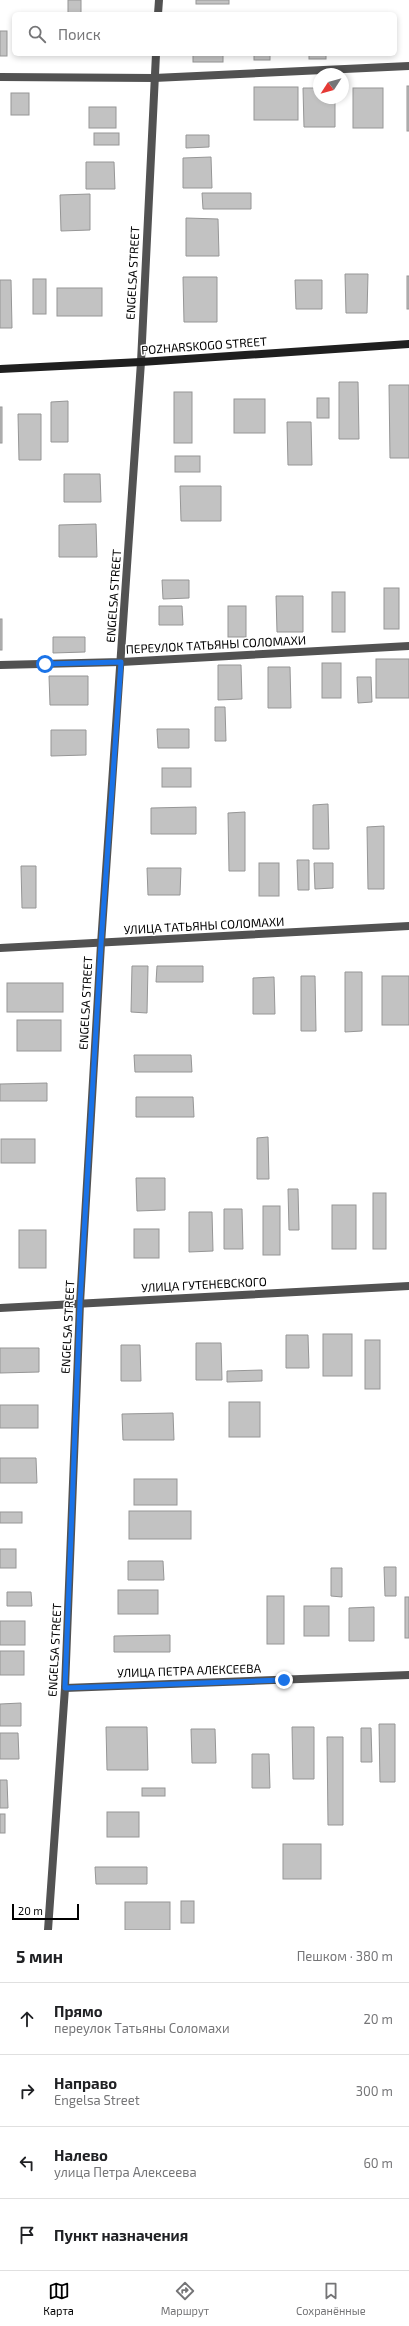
<!DOCTYPE html>
<html lang="ru">
<meta charset="utf-8">
<style>
body{margin:0;font-family:"Exo 2",sans-serif;background:#f2f2f2;color:#202124}
.compass{position:absolute;left:313px;top:68px;width:36px;height:36px;border-radius:50%;background:#fff;box-shadow:0 2px 6px #0003;rotate:234deg}
.scale{position:absolute;left:12px;bottom:10px;width:67px;box-sizing:border-box;padding-left:4px;border:2px solid #000;border-top:0;font-size:11px;line-height:14px;white-space:nowrap;color:#000;-webkit-text-stroke:3px #fff;paint-order:stroke}
.stop{position:absolute;width:12px;height:12px;margin:-9px;border:3px solid #1a73e8;border-radius:50%;background:#fff}
.stop.end{background:#1a73e8;border-color:#fff;box-shadow:0 1px 4px #0008}
.list{margin:0;padding:0;list-style:none}
h2{display:flex;justify-content:space-between;align-items:center;height:52px;margin:0;padding:0 16px;font-size:17px}
h2 small{font-size:13px;font-weight:400;color:#757577}
.list li{display:grid;grid-template-columns:26px 1fr auto;gap:12px;align-items:center;box-sizing:border-box;height:72px;padding:0 16px;border-top:1px solid #e0e0e0}
.list b{display:block;font-size:15px;white-space:nowrap}
.list p{margin:0;font-size:13px;white-space:nowrap;color:#757577}
.list em{font-size:13px;font-style:normal;color:#757577}
.icon{flex:none;width:22px;height:22px;fill:none;stroke:currentColor;stroke-width:2;stroke-linecap:round;stroke-linejoin:round}
.map{position:relative;flex:none;width:409px;height:1930px;overflow:hidden}
.search{position:absolute;background:#fff;box-shadow:0 2px 6px #0003;left:12px;right:12px;top:12px;height:44px;display:flex;align-items:center;gap:10px;box-sizing:border-box;padding:0 14px;border-radius:6px;color:#757577;font-size:15px}
.sheet{height:340px;background:#fff}
nav{display:flex;justify-content:space-around;align-items:center;box-sizing:border-box;height:56px;border-top:1px solid #e0e0e0;background:#fff;font-size:11px;color:#757577}
nav a{display:grid;justify-items:center;gap:2px}
nav .on{color:#000}
.map>svg:first-child{display:block}
.building{fill:#c2c2c2;stroke:#969696}
.lines{fill:none;stroke-linecap:round;stroke-linejoin:round}
.street{stroke:#525252;stroke-width:8}
.secondary{stroke:#1f1f1f;stroke-width:8}
.route{stroke:#1a73e8;stroke-width:5}
.labels{text-anchor:middle;stroke-width:3;stroke-linejoin:round;paint-order:stroke}
.street-label{font-size:12px;fill:#000;stroke:#fff}
</style>
<div class="map">
<svg width="409" height="1930" viewBox="0 0 409 1930">
<rect width="100%" height="100%" fill="#fff"/>
<g class="building">
<rect x="68" y="0" width="13" height="13"/>
<rect x="196" y="0" width="33" height="4"/>
<rect x="0" y="31" width="7" height="25"/>
<rect x="193" y="54" width="30" height="8"/>
<rect x="254" y="54" width="16" height="6"/>
<rect x="309" y="54" width="17" height="5"/>
<rect x="407" y="86" width="2" height="45"/>
<rect x="254" y="87" width="44" height="33"/>
<path d="M 303,88 L 319,88 L 319,98 L 335,98 L 335,127 L 304,127 Z"/>
<rect x="353" y="88" width="30" height="40"/>
<rect x="11" y="93" width="18" height="22"/>
<rect x="89" y="107" width="27" height="21"/>
<rect x="94" y="133" width="25" height="12"/>
<path d="M 186,135 L 209,135 L 209,147 L 186,148 Z"/>
<path d="M 211,157 L 212,188 L 183,188 L 183,158 Z"/>
<path d="M 86,162 L 114,162 L 115,189 L 86,189 Z"/>
<path d="M 202,193 L 251,193 L 251,209 L 203,209 Z"/>
<path d="M 90,194 L 90,230 L 61,231 L 60,195 Z"/>
<path d="M 186,218 L 218,219 L 219,256 L 186,256 Z"/>
<path d="M 345,274 L 368,274 L 367,313 L 346,313 Z"/>
<rect x="407" y="276" width="2" height="33"/>
<path d="M 183,277 L 217,277 L 217,322 L 184,322 Z"/>
<rect x="33" y="279" width="13" height="35"/>
<path d="M 0,280 L 11,280 L 12,328 L 0,328 Z"/>
<path d="M 295,280 L 322,280 L 322,309 L 296,309 Z"/>
<rect x="57" y="288" width="45" height="28"/>
<path d="M 339,382 L 358,382 L 359,439 L 339,439 Z"/>
<path d="M 389,385 L 409,385 L 409,458 L 390,458 Z"/>
<rect x="174" y="392" width="18" height="51"/>
<rect x="317" y="398" width="12" height="20"/>
<rect x="234" y="399" width="31" height="34"/>
<path d="M 68,401 L 68,442 L 51,442 L 51,402 Z"/>
<rect x="0" y="407" width="2" height="36"/>
<path d="M 18,414 L 41,414 L 41,460 L 19,460 Z"/>
<path d="M 287,422 L 311,422 L 312,465 L 288,465 Z"/>
<rect x="175" y="456" width="25" height="16"/>
<path d="M 64,474 L 100,474 L 101,502 L 64,502 Z"/>
<path d="M 180,486 L 221,486 L 221,521 L 181,521 Z"/>
<path d="M 96,524 L 97,557 L 59,557 L 59,525 Z"/>
<path d="M 162,580 L 189,580 L 189,598 L 163,599 Z"/>
<rect x="384" y="588" width="15" height="41"/>
<rect x="332" y="592" width="13" height="40"/>
<path d="M 276,596 L 303,596 L 303,632 L 277,632 Z"/>
<path d="M 159,606 L 182,606 L 183,625 L 159,625 Z"/>
<rect x="228" y="606" width="18" height="31"/>
<rect x="0" y="619" width="2" height="31"/>
<path d="M 53,637 L 85,637 L 85,652 L 53,653 Z"/>
<rect x="376" y="659" width="33" height="39"/>
<rect x="322" y="663" width="19" height="35"/>
<path d="M 218,665 L 241,665 L 242,699 L 218,700 Z"/>
<path d="M 268,667 L 290,667 L 291,708 L 268,708 Z"/>
<path d="M 49,676 L 88,676 L 88,705 L 50,705 Z"/>
<path d="M 357,677 L 371,677 L 372,702 L 358,703 Z"/>
<path d="M 215,707 L 225,707 L 226,741 L 215,741 Z"/>
<path d="M 157,729 L 189,729 L 189,748 L 158,748 Z"/>
<path d="M 51,730 L 86,730 L 86,755 L 51,756 Z"/>
<rect x="162" y="768" width="29" height="19"/>
<path d="M 328,804 L 329,849 L 313,849 L 313,805 Z"/>
<path d="M 196,807 L 196,834 L 151,834 L 151,808 Z"/>
<path d="M 245,812 L 245,871 L 229,871 L 228,813 Z"/>
<path d="M 384,826 L 384,889 L 368,889 L 367,827 Z"/>
<path d="M 297,860 L 309,860 L 309,890 L 298,890 Z"/>
<rect x="259" y="863" width="20" height="33"/>
<path d="M 314,863 L 333,863 L 333,888 L 315,889 Z"/>
<path d="M 21,866 L 36,866 L 36,908 L 22,908 Z"/>
<path d="M 147,868 L 181,868 L 180,895 L 148,895 Z"/>
<path d="M 132,966 L 148,966 L 147,1013 L 131,1012 Z"/>
<path d="M 157,966 L 203,966 L 203,982 L 156,982 Z"/>
<path d="M 345,972 L 362,972 L 362,1031 L 345,1032 Z"/>
<path d="M 301,976 L 315,976 L 316,1031 L 301,1031 Z"/>
<rect x="382" y="976" width="27" height="49"/>
<path d="M 274,977 L 275,1014 L 253,1014 L 253,978 Z"/>
<rect x="7" y="983" width="56" height="29"/>
<rect x="17" y="1020" width="44" height="31"/>
<path d="M 134,1055 L 191,1055 L 192,1072 L 135,1072 Z"/>
<path d="M 47,1083 L 47,1101 L 0,1101 L 0,1084 Z"/>
<path d="M 136,1097 L 193,1097 L 194,1117 L 136,1117 Z"/>
<path d="M 268,1137 L 269,1179 L 257,1179 L 257,1138 Z"/>
<rect x="1" y="1139" width="34" height="24"/>
<path d="M 136,1178 L 165,1178 L 165,1210 L 137,1211 Z"/>
<path d="M 288,1189 L 298,1189 L 299,1230 L 289,1230 Z"/>
<rect x="373" y="1193" width="13" height="56"/>
<rect x="332" y="1205" width="24" height="44"/>
<rect x="263" y="1206" width="17" height="49"/>
<path d="M 224,1209 L 242,1209 L 243,1249 L 224,1249 Z"/>
<path d="M 189,1212 L 212,1212 L 213,1251 L 189,1252 Z"/>
<rect x="134" y="1229" width="25" height="29"/>
<rect x="19" y="1230" width="27" height="38"/>
<rect x="323" y="1334" width="29" height="42"/>
<path d="M 286,1335 L 308,1335 L 309,1368 L 286,1368 Z"/>
<rect x="365" y="1340" width="15" height="49"/>
<path d="M 196,1343 L 221,1343 L 222,1380 L 196,1380 Z"/>
<path d="M 121,1345 L 140,1345 L 141,1381 L 121,1381 Z"/>
<path d="M 0,1348 L 39,1348 L 39,1372 L 0,1373 Z"/>
<path d="M 262,1370 L 262,1381 L 227,1382 L 227,1371 Z"/>
<rect x="229" y="1402" width="31" height="35"/>
<rect x="0" y="1405" width="38" height="23"/>
<path d="M 173,1413 L 174,1440 L 123,1440 L 122,1414 Z"/>
<path d="M 0,1458 L 36,1458 L 37,1483 L 0,1483 Z"/>
<rect x="134" y="1479" width="43" height="26"/>
<rect x="129" y="1511" width="62" height="28"/>
<rect x="0" y="1512" width="22" height="11"/>
<rect x="0" y="1549" width="16" height="19"/>
<path d="M 128,1561 L 163,1561 L 164,1580 L 128,1580 Z"/>
<path d="M 384,1567 L 396,1567 L 396,1596 L 385,1596 Z"/>
<path d="M 331,1568 L 342,1568 L 342,1597 L 331,1596 Z"/>
<rect x="118" y="1590" width="40" height="24"/>
<path d="M 7,1592 L 31,1592 L 32,1606 L 7,1606 Z"/>
<rect x="267" y="1596" width="17" height="48"/>
<rect x="405" y="1597" width="4" height="41"/>
<rect x="304" y="1606" width="25" height="30"/>
<path d="M 374,1607 L 374,1641 L 349,1641 L 349,1608 Z"/>
<rect x="0" y="1621" width="25" height="24"/>
<path d="M 170,1635 L 170,1652 L 114,1652 L 114,1636 Z"/>
<rect x="0" y="1651" width="24" height="24"/>
<path d="M 21,1703 L 21,1726 L 0,1726 L 0,1704 Z"/>
<path d="M 379,1724 L 395,1724 L 395,1782 L 380,1782 Z"/>
<path d="M 106,1727 L 147,1727 L 148,1770 L 107,1770 Z"/>
<path d="M 292,1727 L 314,1727 L 314,1779 L 293,1779 Z"/>
<path d="M 361,1728 L 371,1728 L 372,1762 L 361,1762 Z"/>
<path d="M 191,1729 L 215,1729 L 216,1763 L 192,1763 Z"/>
<path d="M 0,1733 L 18,1733 L 19,1759 L 0,1759 Z"/>
<path d="M 327,1737 L 343,1737 L 343,1825 L 328,1825 Z"/>
<path d="M 252,1754 L 269,1754 L 270,1788 L 252,1788 Z"/>
<path d="M 0,1780 L 7,1780 L 8,1808 L 0,1808 Z"/>
<rect x="142" y="1788" width="23" height="8"/>
<rect x="107" y="1812" width="32" height="25"/>
<rect x="0" y="1814" width="5" height="19"/>
<rect x="283" y="1844" width="38" height="35"/>
<path d="M 95,1867 L 147,1867 L 147,1884 L 96,1884 Z"/>
<rect x="181" y="1901" width="13" height="22"/>
<rect x="125" y="1902" width="45" height="28"/>
</g>
<g class="lines">
<g class="street">
<path d="M 158,14 L 159,0"/>
<path d="M 0,77 L 154,78 L 409,66"/>
<path d="M 0,665 L 121,662 L 409,646"/>
<path d="M 0,948 L 409,926"/>
<path d="M 0,1308 L 409,1286"/>
<path d="M 65,1688 L 409,1675"/>
<path d="M 48,1930 L 65,1688 L 80,1303 L 101,944 L 141,362 L 156,54"/>
</g>
<path class="secondary" d="M 0,369 L 141,362 L 409,344"/>
</g>
<g class="lines">
<path class="route" d="M 45,664 L 121,662 L 101,944 L 80,1303 L 65,1688 L 284,1680"/>
</g>
<g class="labels">
<g class="street-label">
<text transform="translate(133 273) rotate(-87)" y="4">ENGELSA STREET</text>
<text transform="translate(204 346) rotate(-4)" y="4">POZHARSKOGO STREET</text>
<text transform="translate(114 596) rotate(-86)" y="4">ENGELSA STREET</text>
<text transform="translate(216 645) rotate(-3)" y="4">ПЕРЕУЛОК ТАТЬЯНЫ СОЛОМАХИ</text>
<text transform="translate(204 926) rotate(-3)" y="4">УЛИЦА ТАТЬЯНЫ СОЛОМАХИ</text>
<text transform="translate(86 1003) rotate(-87)" y="4">ENGELSA STREET</text>
<text transform="translate(204 1285) rotate(-3)" y="4">УЛИЦА ГУТЕНЕВСКОГО</text>
<text transform="translate(68 1327) rotate(-87)" y="4">ENGELSA STREET</text>
<text transform="translate(55 1650) rotate(-87)" y="4">ENGELSA STREET</text>
<text transform="translate(189 1671) rotate(-2)" y="4">УЛИЦА ПЕТРА АЛЕКСЕЕВА</text>
</g>
</g>
</svg>
<svg class="compass" viewBox="-18 -18 36 36"><path d="M0-13l5 13h-10z" fill="#e53935"/><path d="M0 13l5-13h-10z" fill="#757577"/></svg>
<div class="scale">20 m</div>
<div class="stop" style="left:45px;top:664px"></div>
<div class="stop end" style="left:284px;top:1680px"></div>
<div class="search"><svg class="icon" aria-label="search" viewBox="0 0 24 24"><circle cx="10" cy="10" r="6"/><path d="M15 15l6 6"/></svg>Поиск</div>
</div>
<section class="sheet">
<h2>5 мин<small>Пешком · 380 m</small></h2>
<ul class="list">
<li><svg class="icon" aria-label="ahead" viewBox="0 0 24 24"><path d="M12 20V5M6 11l6-6 6 6"/></svg><div><b>Прямо</b><p>переулок Татьяны Соломахи</p></div><em>20 m</em></li>
<li><svg class="icon" aria-label="right" viewBox="0 0 24 24"><path d="M7 20v-9h11M14 6l5 5-5 5"/></svg><div><b>Направо</b><p>Engelsa Street</p></div><em>300 m</em></li>
<li><svg class="icon" aria-label="left" viewBox="0 0 24 24"><path d="M17 20v-9H6M10 6l-5 5 5 5"/></svg><div><b>Налево</b><p>улица Петра Алексеева</p></div><em>60 m</em></li>
<li><svg class="icon" aria-label="arrive" viewBox="0 0 24 24"><path d="M6 21V4h12l-3 4 3 4H6"/></svg><div><b>Пункт назначения</b></div></li>
</ul>
</section>
<nav>
<a class="on"><svg class="icon" aria-label="map" viewBox="0 0 24 24"><path d="M3 6l6-2 6 2 6-2v14l-6 2-6-2-6 2zM9 4v14M15 6v14"/></svg>Карта</a>
<a><svg class="icon" aria-label="directions" viewBox="0 0 24 24"><path d="M12 3l9 9-9 9-9-9zM9 14v-3h6M13 9l2 2-2 2"/></svg>Маршрут</a>
<a><svg class="icon" aria-label="saved" viewBox="0 0 24 24"><path d="M7 4h10v16l-5-4-5 4z"/></svg>Сохранённые</a>
</nav>
